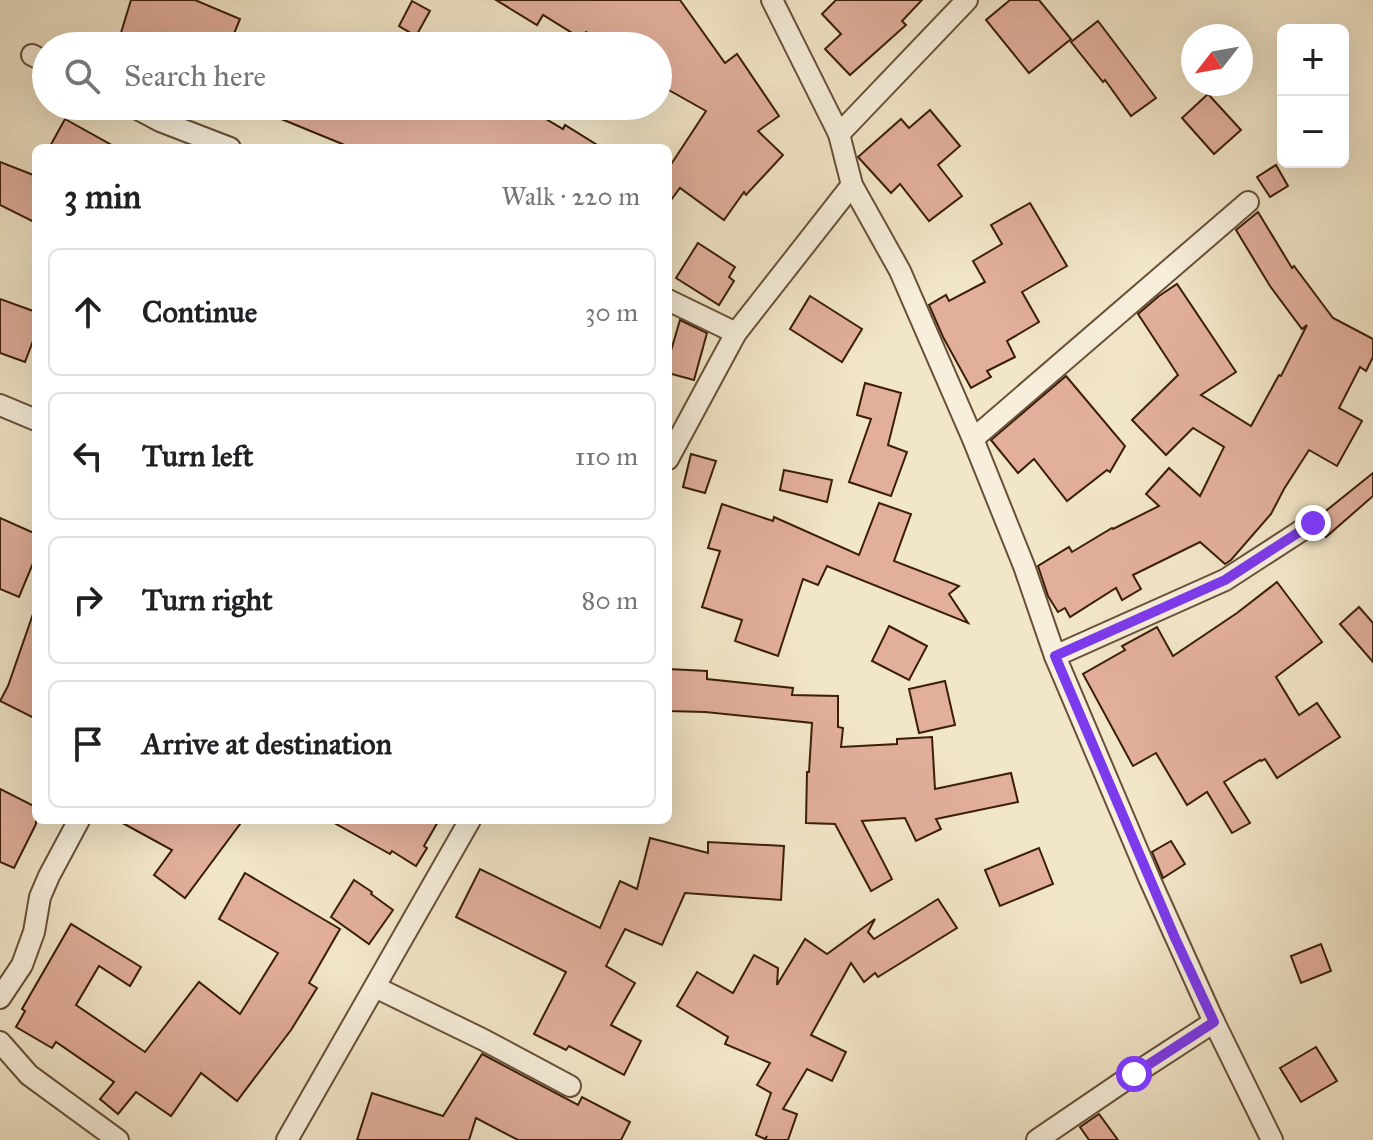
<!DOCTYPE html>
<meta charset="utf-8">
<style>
body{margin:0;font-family:"IM FELL Great Primer",serif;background:#f6f6f6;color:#202124}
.controls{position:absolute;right:24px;top:24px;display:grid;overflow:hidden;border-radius:12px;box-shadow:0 8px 32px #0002}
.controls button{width:72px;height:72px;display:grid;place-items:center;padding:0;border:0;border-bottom:2px solid #e0e0e0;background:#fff;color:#202124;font:40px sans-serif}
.compass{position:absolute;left:1181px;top:24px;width:72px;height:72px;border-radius:50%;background:#fff;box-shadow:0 8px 32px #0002;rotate:239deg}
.stop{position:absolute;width:24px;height:24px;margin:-18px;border:6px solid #7c3aed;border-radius:50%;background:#fff}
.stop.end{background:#7c3aed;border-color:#fff;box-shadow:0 2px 8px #0008}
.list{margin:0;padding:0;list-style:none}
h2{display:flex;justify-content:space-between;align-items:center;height:104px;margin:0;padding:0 32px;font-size:34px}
h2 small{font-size:26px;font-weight:400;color:#757577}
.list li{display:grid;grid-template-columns:52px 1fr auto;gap:24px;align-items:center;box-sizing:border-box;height:128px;margin:0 16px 16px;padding:0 16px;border:2px solid #e0e0e0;border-radius:12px}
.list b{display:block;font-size:30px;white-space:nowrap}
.list em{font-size:26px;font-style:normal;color:#757577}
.icon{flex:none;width:44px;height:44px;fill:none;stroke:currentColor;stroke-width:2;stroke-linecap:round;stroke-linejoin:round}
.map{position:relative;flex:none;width:1373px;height:1140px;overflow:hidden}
.search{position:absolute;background:#fff;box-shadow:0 8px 32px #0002;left:32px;top:32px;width:640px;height:88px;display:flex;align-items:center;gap:20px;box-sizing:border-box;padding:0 28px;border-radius:44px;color:#757577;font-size:30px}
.panel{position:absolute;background:#fff;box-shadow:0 8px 32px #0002;left:32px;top:144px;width:640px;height:680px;border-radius:12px}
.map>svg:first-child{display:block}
.building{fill:#e2af9c;stroke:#3a1e07;stroke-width:2}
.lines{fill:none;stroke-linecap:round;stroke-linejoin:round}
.minor-casing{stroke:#685038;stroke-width:24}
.minor{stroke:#f7efdc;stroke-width:20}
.route{stroke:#7c3aed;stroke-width:10}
</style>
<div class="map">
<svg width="1373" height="1140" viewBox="0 0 1373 1140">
<rect width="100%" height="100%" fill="#f2e6c9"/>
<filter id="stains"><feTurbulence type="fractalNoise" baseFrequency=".0025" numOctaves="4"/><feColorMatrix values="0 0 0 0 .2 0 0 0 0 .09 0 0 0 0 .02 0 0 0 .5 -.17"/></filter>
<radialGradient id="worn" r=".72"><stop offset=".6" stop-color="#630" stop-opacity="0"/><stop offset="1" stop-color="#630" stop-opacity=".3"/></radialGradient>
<g class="building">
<path d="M 131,0 L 195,0 L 240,19 L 229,46 L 117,46 Z"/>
<path d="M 496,0 L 680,0 L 725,63 L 737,54 L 779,116 L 758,131 L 783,155 L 746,195 L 744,192 L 724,220 L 680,188 L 668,204 L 668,169 L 706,111 L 658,84 L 658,46 L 609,46 L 593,34 L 592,35 L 586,32 L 582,39 L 543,15 L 537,25 Z"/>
<path d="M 836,0 L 922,0 L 902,21 L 906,25 L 850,75 L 825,49 L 841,34 L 822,14 Z"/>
<path d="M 1010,0 L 1039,0 L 1071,39 L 1029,73 L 986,20 Z"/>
<path d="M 412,1 L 430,11 L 416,36 L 399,26 Z"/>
<path d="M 1098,21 L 1156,98 L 1131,116 L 1105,80 L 1103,82 L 1071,42 Z"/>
<path d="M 1208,94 L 1241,130 L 1214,154 L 1182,118 Z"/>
<path d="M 524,106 L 563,129 L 565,125 L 602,148 L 352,148 L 252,107 Z"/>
<path d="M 930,110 L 960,146 L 938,165 L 962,196 L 929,221 L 900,184 L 891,193 L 858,157 L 901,119 L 909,128 Z"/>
<path d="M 65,119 L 117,148 L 49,148 Z"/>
<path d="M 0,162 L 36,176 L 36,223 L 0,205 Z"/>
<path d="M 1276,165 L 1288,186 L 1270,197 L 1257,177 Z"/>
<path d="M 1030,203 L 1067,266 L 1022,292 L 1039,322 L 1007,341 L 1015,357 L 987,371 L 991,377 L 971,388 L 943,337 L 929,305 L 946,295 L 949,301 L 985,282 L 973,261 L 1002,244 L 991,225 Z"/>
<path d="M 1258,212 L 1292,268 L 1294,266 L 1333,318 L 1373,339 L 1373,357 L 1366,371 L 1360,367 L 1339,408 L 1362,421 L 1337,466 L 1309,450 L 1284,489 L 1271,514 L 1231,560 L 1225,564 L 1200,542 L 1133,575 L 1141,589 L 1122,600 L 1116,588 L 1070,617 L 1065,608 L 1058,612 L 1048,596 L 1038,566 L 1069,547 L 1072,552 L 1112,528 L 1113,529 L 1159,506 L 1146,494 L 1169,468 L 1200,496 L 1224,447 L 1193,428 L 1166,455 L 1132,420 L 1178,375 L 1138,314 L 1159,296 L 1177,284 L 1236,372 L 1201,395 L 1251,426 L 1279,375 L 1281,376 L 1307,325 L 1302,329 L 1270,286 L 1236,230 Z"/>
<path d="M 698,243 L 735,267 L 729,277 L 734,281 L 719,305 L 676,278 Z"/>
<path d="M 810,296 L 862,329 L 842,362 L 790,329 Z"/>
<path d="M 0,299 L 36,312 L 36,333 L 25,362 L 0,353 Z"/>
<path d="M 680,320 L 707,333 L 694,380 L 668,373 L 668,361 Z"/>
<path d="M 1066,376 L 1125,446 L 1110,472 L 1107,470 L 1067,501 L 1034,459 L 1018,473 L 991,440 Z"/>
<path d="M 865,383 L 901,393 L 888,445 L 907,452 L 891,496 L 849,482 L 871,419 L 857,415 Z"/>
<path d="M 691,454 L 716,461 L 705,493 L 683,487 Z"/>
<path d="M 784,470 L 832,480 L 827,502 L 780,490 Z"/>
<path d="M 1373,473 L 1373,496 L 1326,537 L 1322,532 L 1326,523 L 1322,514 Z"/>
<path d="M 879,503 L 911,514 L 894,561 L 959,586 L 949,594 L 968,623 L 827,566 L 818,585 L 803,579 L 778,656 L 735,641 L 742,620 L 702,607 L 720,551 L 708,548 L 722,504 L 773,521 L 774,517 L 859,555 Z"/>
<path d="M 0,518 L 36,534 L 36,556 L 19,597 L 0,589 Z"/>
<path d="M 1277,582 L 1322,642 L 1276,677 L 1299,715 L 1317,703 L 1340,737 L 1277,778 L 1265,759 L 1261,761 L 1260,760 L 1224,782 L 1250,823 L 1232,833 L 1207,792 L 1187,805 L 1156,753 L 1133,766 L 1083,674 L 1125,650 L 1122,646 L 1157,627 L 1173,656 L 1237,613 Z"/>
<path d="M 1359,607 L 1373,623 L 1373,662 L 1340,624 Z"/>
<path d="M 33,614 L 36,614 L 36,719 L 0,701 L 8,686 Z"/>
<path d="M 889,626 L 927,646 L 909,680 L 872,661 Z"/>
<path d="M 668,669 L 707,671 L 707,679 L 793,688 L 792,695 L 838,696 L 838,727 L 843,728 L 841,747 L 897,744 L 897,739 L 932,737 L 935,789 L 1011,773 L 1018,802 L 936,819 L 941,829 L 916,841 L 905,818 L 862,821 L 892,879 L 871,891 L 835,824 L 806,823 L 807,772 L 809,772 L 812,723 L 705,712 L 668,711 Z"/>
<path d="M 945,681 L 955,725 L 919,733 L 909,689 Z"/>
<path d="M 0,789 L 36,807 L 36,824 L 14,868 L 0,862 Z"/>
<path d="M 117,820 L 243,820 L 185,898 L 154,875 L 172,850 Z"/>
<path d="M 329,820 L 439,820 L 424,846 L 427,848 L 416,866 L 392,851 L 390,854 Z"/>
<path d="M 650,838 L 708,853 L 708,842 L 784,846 L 781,900 L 685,893 L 662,945 L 625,929 L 606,966 L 635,983 L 611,1025 L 641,1041 L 624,1075 L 569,1046 L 566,1050 L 534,1034 L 566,972 L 456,917 L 480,869 L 600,928 L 620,881 L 637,889 Z"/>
<path d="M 1171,841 L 1185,864 L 1163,878 L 1152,852 Z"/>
<path d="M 1039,848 L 1053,884 L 1000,906 L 985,870 Z"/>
<path d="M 245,873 L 340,929 L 309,983 L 317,988 L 291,1030 L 237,1101 L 201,1073 L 171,1116 L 136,1092 L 118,1114 L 100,1099 L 114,1082 L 56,1042 L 52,1048 L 16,1027 L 25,1011 L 22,1009 L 71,924 L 141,967 L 130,986 L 99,966 L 76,1005 L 145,1052 L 199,982 L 240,1014 L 278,953 L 219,919 Z"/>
<path d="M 354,880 L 372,892 L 371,894 L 393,910 L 369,944 L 331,917 Z"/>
<path d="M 938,899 L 957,928 L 878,977 L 875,973 L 864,982 L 851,963 L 811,1035 L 846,1052 L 832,1081 L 807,1069 L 783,1109 L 797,1114 L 788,1140 L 765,1140 L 767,1136 L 765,1139 L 756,1135 L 771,1093 L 757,1085 L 770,1063 L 725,1044 L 728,1037 L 677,1006 L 697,972 L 733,993 L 754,955 L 778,968 L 777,985 L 805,939 L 827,954 L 875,919 L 868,932 L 874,939 Z"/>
<path d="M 1321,944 L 1331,971 L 1301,983 L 1291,956 Z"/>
<path d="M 1316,1047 L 1337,1081 L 1301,1102 L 1280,1068 Z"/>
<path d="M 482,1054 L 578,1105 L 582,1097 L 630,1122 L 621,1140 L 518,1140 L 476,1118 L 469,1140 L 357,1140 L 372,1093 L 443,1116 Z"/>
<path d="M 1099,1114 L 1118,1140 L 1089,1140 L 1080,1127 Z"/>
</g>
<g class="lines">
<defs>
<g id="minor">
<path d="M 772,0 L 839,134 L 852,185 L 900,271 L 973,439 L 1024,566 L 1055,656 L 1150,880 L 1214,1022 L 1272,1140"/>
<path d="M 32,55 L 46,62"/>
<path d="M 132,106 L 160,121 L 230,148"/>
<path d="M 839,134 L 967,0"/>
<path d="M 668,300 L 736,333"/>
<path d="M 0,405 L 36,420"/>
<path d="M 973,439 L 1248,202"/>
<path d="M 668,459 L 736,333 L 852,185"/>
<path d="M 1055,656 L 1225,580 L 1313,523"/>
<path d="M 375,987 L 482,1039 L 570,1086"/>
<path d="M 0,998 L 22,965 L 34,932 L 40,897 L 49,876 L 79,820"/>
<path d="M 0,1042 L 29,1075 L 118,1140"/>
<path d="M 287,1140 L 470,820"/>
<path d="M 1037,1140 L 1134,1074 L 1214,1022"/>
</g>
</defs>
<use href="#minor" class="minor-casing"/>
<use href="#minor" class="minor"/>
</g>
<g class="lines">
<path class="route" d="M 1134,1074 L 1214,1022 L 1175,938 L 1055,656 L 1225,580 L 1313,523"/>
</g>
<rect width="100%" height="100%" filter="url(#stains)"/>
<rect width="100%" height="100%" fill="url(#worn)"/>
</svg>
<div class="controls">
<button>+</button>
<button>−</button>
</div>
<svg class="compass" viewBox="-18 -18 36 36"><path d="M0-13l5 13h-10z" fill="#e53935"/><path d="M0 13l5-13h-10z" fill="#757577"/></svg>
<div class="stop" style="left:1134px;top:1074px"></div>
<div class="stop end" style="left:1313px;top:523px"></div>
<div class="search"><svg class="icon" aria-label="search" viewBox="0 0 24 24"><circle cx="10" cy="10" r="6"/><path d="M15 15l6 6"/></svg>Search here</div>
<section class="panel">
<h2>3 min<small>Walk · 220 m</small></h2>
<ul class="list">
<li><svg class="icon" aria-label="ahead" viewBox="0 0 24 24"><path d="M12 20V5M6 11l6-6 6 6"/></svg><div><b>Continue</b></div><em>30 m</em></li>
<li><svg class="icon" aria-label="left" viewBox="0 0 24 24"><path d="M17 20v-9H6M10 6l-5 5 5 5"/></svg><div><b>Turn left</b></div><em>110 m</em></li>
<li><svg class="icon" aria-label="right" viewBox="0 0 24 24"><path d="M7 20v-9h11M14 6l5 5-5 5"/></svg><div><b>Turn right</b></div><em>80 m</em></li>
<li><svg class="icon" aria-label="arrive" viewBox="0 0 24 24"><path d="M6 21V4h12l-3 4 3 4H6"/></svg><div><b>Arrive at destination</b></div></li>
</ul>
</section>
</div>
